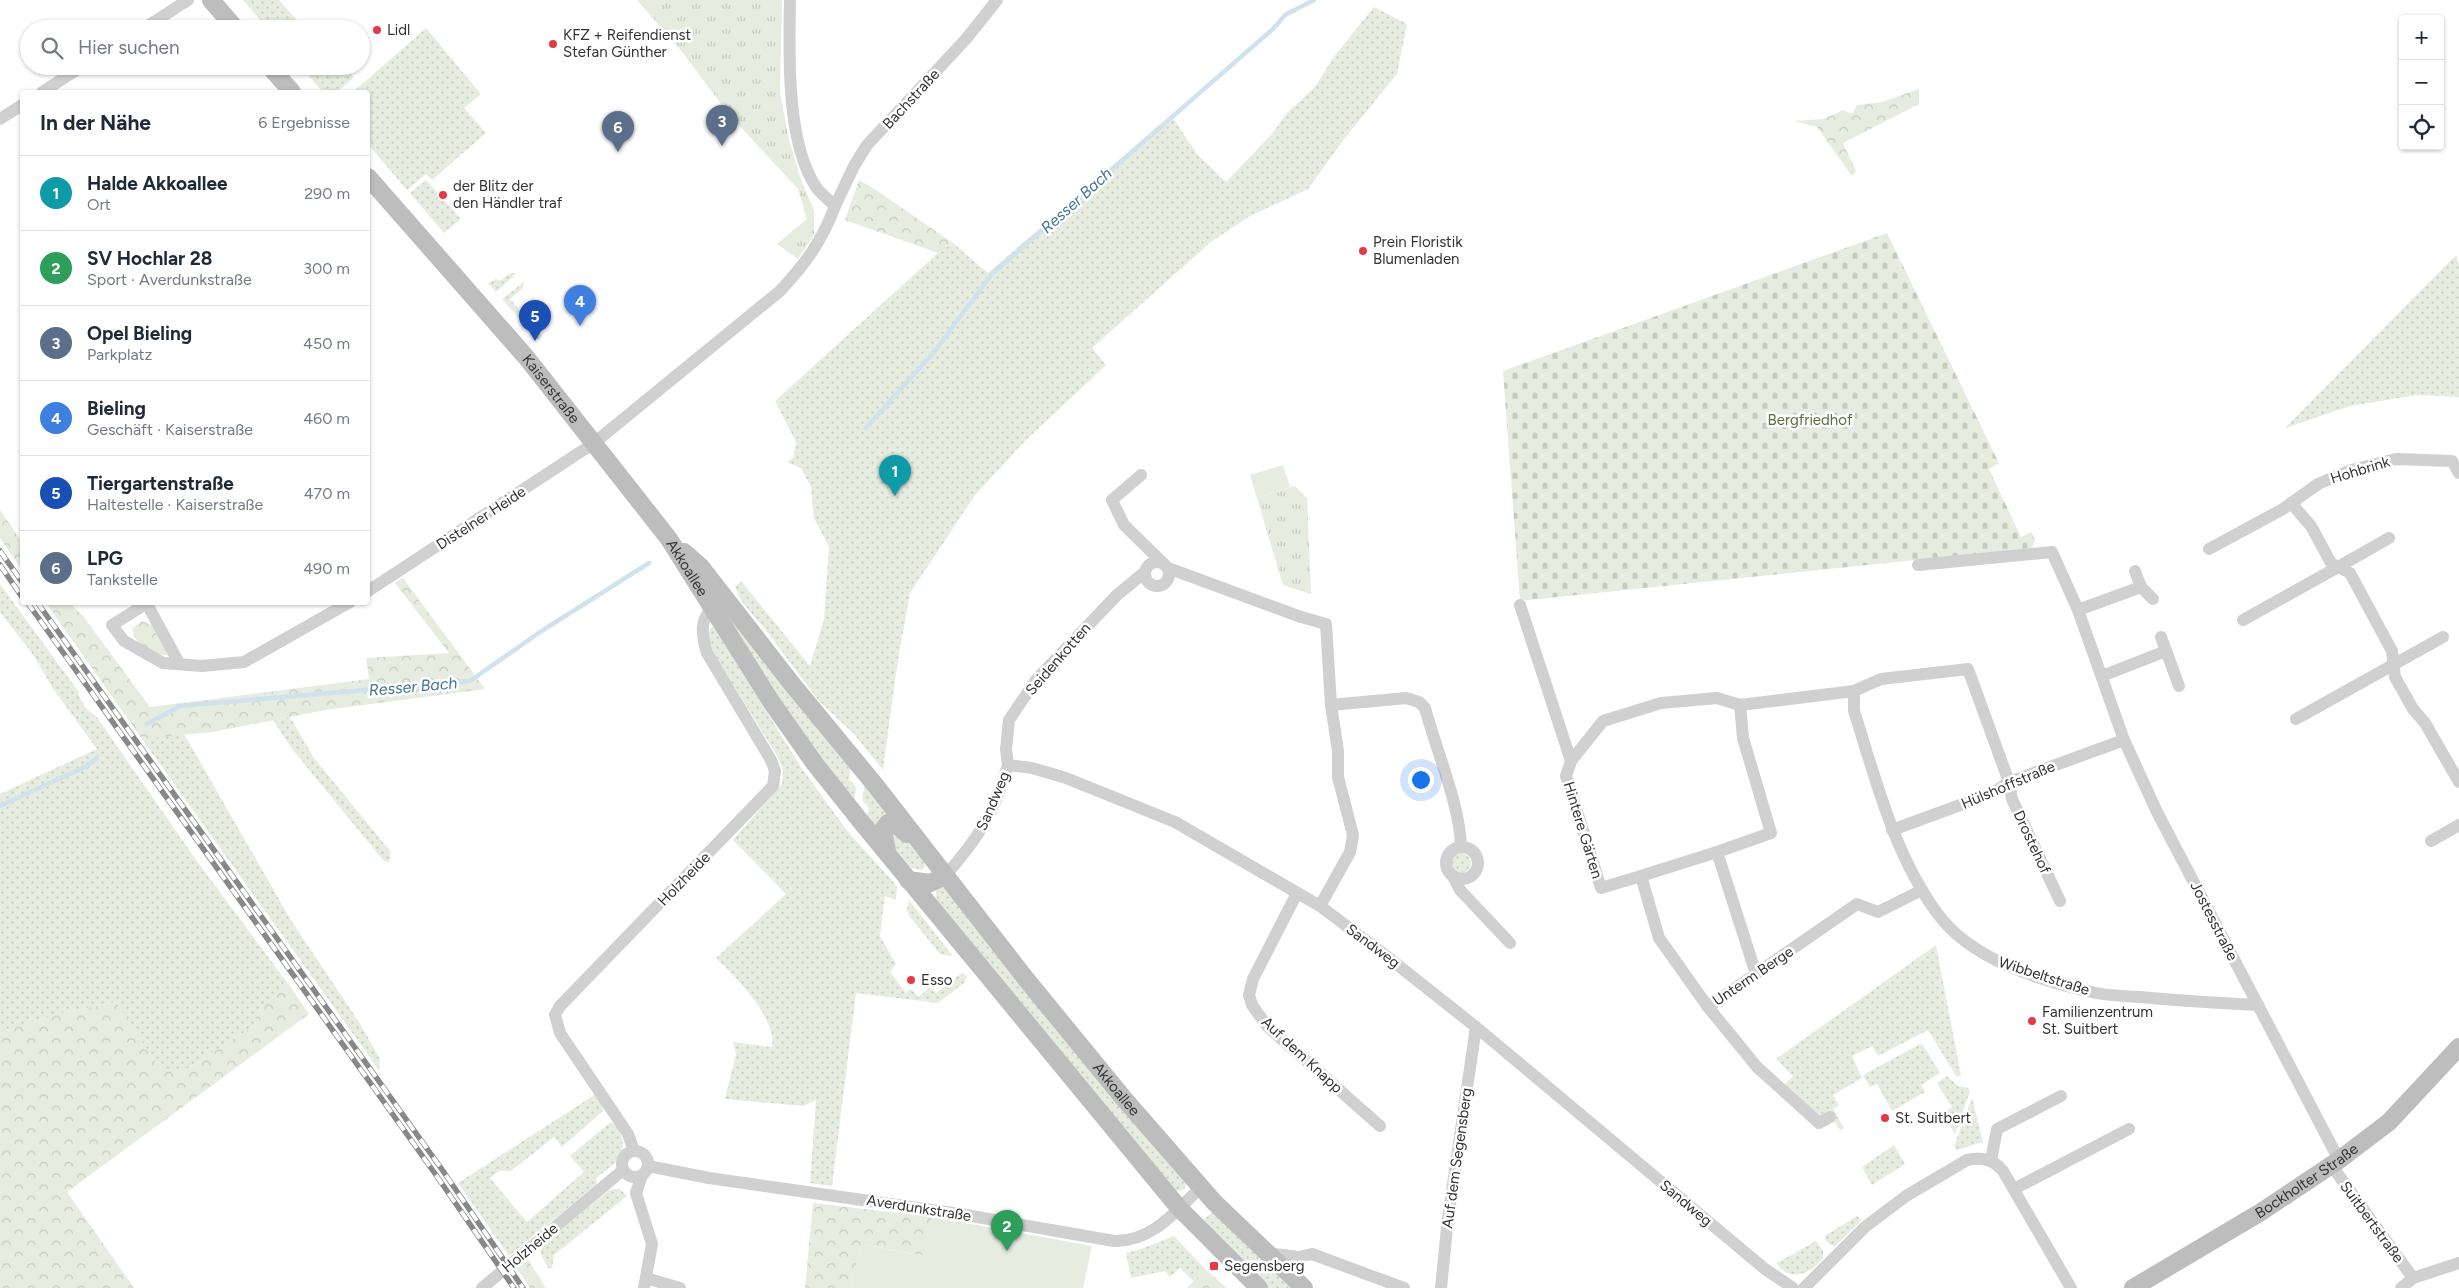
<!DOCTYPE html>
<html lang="de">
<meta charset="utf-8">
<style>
body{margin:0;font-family:Figtree,sans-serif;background:#f6f6f7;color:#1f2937}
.controls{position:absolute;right:15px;top:15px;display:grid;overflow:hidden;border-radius:5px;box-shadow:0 1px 4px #0004}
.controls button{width:45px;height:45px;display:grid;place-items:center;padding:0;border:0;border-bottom:1px solid #e0e1e3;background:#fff;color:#1f2937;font:25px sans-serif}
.you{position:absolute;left:1420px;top:779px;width:18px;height:18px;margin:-12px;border:4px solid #fff;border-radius:50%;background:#1a73e8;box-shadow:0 0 0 8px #1a73e833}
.badge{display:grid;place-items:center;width:32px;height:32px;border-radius:50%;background:#db2777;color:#fff;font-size:16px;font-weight:700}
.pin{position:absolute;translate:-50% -41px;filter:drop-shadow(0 1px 2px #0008)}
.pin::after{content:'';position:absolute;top:26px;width:18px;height:15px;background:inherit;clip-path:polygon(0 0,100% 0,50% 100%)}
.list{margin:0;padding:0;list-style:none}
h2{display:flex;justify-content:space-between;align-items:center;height:65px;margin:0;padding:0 20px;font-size:21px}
h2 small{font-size:16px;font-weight:400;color:#747a83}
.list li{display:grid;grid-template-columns:32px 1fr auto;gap:15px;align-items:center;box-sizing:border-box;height:75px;padding:0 20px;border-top:1px solid #e0e1e3}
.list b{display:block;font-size:19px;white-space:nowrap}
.list p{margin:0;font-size:16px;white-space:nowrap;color:#747a83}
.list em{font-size:16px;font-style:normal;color:#747a83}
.icon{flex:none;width:28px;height:28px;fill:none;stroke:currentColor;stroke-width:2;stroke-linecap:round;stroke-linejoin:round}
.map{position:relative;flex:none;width:2459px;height:1288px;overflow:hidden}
.search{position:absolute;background:#fff;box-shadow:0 1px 4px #0004;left:20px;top:20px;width:350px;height:55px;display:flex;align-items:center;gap:12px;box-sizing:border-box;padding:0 18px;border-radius:28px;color:#747a83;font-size:19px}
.panel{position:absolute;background:#fff;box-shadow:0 1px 4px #0004;left:20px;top:90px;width:350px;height:515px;border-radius:5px}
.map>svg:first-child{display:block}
.grass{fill:url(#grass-dots)}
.forest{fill:url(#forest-crowns)}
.cemetery{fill:url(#cemetery-stones)}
.park{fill:url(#park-tufts)}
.pitch{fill:#e6ecdf}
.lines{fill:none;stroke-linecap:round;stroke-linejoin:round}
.stream{stroke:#cfe2ee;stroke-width:4.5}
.street{stroke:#d0d0d0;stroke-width:12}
.secondary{stroke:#bdbdbd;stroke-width:18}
.rail-casing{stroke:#888;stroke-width:5.5}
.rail{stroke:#fff;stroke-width:4;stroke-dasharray:11;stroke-linecap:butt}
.poi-dot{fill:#e63946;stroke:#fff;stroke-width:2}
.labels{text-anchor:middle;stroke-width:5;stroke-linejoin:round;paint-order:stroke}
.poi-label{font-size:15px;fill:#333;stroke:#fff;text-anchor:start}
.street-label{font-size:15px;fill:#333;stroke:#fff}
.park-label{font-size:15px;fill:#56703f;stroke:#fff}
.water-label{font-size:16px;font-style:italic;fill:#3f7597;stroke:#fff}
</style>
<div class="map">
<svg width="2459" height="1288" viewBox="0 0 2459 1288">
<defs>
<pattern id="grass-dots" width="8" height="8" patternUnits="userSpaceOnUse" patternTransform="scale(1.25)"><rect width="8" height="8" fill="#e6ecdf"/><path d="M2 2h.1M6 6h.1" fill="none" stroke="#c6cbc0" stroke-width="1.8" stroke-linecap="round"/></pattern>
<pattern id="forest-crowns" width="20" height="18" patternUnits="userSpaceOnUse" patternTransform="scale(1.25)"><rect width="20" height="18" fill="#e6ecdf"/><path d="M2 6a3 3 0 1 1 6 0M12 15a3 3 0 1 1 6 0" fill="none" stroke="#c6cbc0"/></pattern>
<pattern id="cemetery-stones" width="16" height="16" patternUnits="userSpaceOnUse" patternTransform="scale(1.25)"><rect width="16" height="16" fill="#e6ecdf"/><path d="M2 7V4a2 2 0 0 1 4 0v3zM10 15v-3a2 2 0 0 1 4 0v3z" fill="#c6cbc0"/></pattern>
<pattern id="park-tufts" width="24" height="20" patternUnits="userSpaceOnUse" patternTransform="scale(1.25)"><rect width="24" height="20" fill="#e6ecdf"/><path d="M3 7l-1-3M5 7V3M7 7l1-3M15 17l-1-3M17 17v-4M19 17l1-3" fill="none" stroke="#c6cbc0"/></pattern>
</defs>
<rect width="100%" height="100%" fill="#fff"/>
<g class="grass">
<path d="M 243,0 L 279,0 L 305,29 L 268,29 Z"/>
<path d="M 1374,7 L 1407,24 L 1397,74 L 1344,139 L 1308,189 L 1250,216 L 1211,242 L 1092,348 L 1106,365 L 1024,442 L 975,495 L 910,593 L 897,666 L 883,770 L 853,733 L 819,701 L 765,629 L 742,602 L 735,587 L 741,581 L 810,666 L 824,619 L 829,547 L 814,518 L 811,487 L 801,468 L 787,462 L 793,458 L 796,442 L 775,401 L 938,253 L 953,243 L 988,273 L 1171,115 L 1197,154 L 1226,182 L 1272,134 L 1286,114 L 1315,87 L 1333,58 Z"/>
<path d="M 426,28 L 481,94 L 464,108 L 486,133 L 432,180 L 426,174 L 407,190 L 368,144 L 368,92 L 353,92 Z"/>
<path d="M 300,66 L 342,66 L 354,77 L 337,92 L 323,92 Z"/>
<path d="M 426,180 L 461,219 L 444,233 L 410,193 Z"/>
<path d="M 2456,255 L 2459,265 L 2459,397 L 2417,395 L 2350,406 L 2285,428 Z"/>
<path d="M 510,273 L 517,273 L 496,292 L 488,283 L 496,279 L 500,281 Z"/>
<path d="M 524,282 L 523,288 L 510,299 L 542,336 L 538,340 L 502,299 Z"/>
<path d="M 0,584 L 78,691 C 81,703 85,709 96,716 L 199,864 L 289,985 L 260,1008 L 257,1024 L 187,1069 L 162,1073 L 116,1002 L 62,1013 L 0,1033 L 0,794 L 97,749 L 54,690 L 32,653 L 0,612 Z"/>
<path d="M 726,614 L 851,763 L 849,779 L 856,787 L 854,805 L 838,788 L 725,616 Z"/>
<path d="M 713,626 L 801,767 L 848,832 L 897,886 L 896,900 L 885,896 L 880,936 L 896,964 L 890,972 L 906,993 L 911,989 L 918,997 L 930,987 L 936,993 L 962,973 L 967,976 L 965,982 L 938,1003 L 856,993 L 832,1186 L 810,1183 L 816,1100 L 803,1106 L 725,1099 L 736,1054 L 733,1042 L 772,1047 C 777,1018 736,977 716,958 L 786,894 L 733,840 L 782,784 L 783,771 L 778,757 L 714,654 C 710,645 704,633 713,626 Z"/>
<path d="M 290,717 L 314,758 L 390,851 L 391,858 L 388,862 L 383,860 L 292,749 L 273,720 Z"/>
<path d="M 184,734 L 292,922 L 359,1022 L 380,1059 L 379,1070 L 142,739 Z"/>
<path d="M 865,783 L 895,817 L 876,826 L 866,823 L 869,808 L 862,800 Z"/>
<path d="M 899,832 L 924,862 L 925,866 L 922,870 L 911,868 L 892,845 L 892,833 Z"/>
<circle cx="1461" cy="863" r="10"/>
<path d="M 941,887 L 945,888 L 1183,1177 L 1186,1183 L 1185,1189 L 1175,1191 L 937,902 L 936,891 Z"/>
<path d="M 909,900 L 953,956 L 940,954 L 910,917 L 907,910 Z"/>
<path d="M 1936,945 L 1961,1076 L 1956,1076 L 1928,1030 L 1878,1056 L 1872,1046 L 1852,1056 L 1862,1078 L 1833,1095 L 1839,1105 L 1833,1109 L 1844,1128 L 1840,1130 L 1830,1114 L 1821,1118 L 1785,1084 L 1793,1076 L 1776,1059 Z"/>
<path d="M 1920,1044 L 1923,1045 L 1940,1073 L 1921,1085 L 1925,1092 L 1892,1111 L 1877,1084 L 1870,1087 L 1863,1075 Z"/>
<path d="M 1947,1076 L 1958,1086 L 1968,1088 L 1970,1091 L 1955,1134 L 1942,1113 L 1952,1107 L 1937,1083 Z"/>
<path d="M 596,1094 L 602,1104 L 603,1111 L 562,1147 L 554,1137 L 511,1171 L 499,1171 L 490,1178 L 527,1222 L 584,1172 L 570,1156 L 608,1124 L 611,1123 L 616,1125 C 632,1154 618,1161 596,1178 L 597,1184 L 509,1256 L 458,1183 Z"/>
<path d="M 1972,1098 L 1983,1142 L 1956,1150 L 1954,1146 Z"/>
<path d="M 1894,1145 L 1905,1164 L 1872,1185 L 1862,1167 Z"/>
<path d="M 614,1189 L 620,1189 L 627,1196 L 554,1255 L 552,1269 L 548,1268 L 540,1252 L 543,1244 L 608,1191 Z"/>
<path d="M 1214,1211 L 1292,1288 L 1269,1288 L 1202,1221 Z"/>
<path d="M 1857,1216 L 1861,1220 L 1859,1223 L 1835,1246 L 1830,1245 L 1825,1239 L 1826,1235 Z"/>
<path d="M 1174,1236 L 1205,1269 L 1193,1281 L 1180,1268 L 1170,1277 L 1165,1271 L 1131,1278 L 1126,1253 L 1141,1249 Z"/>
<path d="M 1816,1241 L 1823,1251 L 1823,1258 C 1812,1273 1792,1282 1778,1266 L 1777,1263 Z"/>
</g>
<g class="forest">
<path d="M 1919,89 L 1919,104 L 1843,143 L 1856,171 L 1852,176 L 1817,127 L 1794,121 L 1823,119 L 1843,110 L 1852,114 L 1857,105 L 1882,102 Z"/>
<path d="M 859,180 L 873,188 L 953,243 L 938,253 L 845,220 Z"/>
<path d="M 0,510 L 22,542 L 22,570 L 0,538 Z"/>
<path d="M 403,578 L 485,689 L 326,710 L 212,732 L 142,739 L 46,603 L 70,603 L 83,616 L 150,707 L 369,679 L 366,658 L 449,653 L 395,583 Z"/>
<path d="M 142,621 L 152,625 L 168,655 C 155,656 131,643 133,628 Z"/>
<path d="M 289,985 L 309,1014 L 67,1192 L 134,1288 L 0,1288 L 0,1033 L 62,1013 L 116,1002 L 162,1072 L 187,1069 L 257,1024 L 260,1008 Z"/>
<path d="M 813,1203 L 932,1217 L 923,1256 L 862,1244 L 850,1288 L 805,1288 Z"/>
<path d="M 527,1258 L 546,1288 L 530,1288 L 516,1267 Z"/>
<path d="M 1205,1269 L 1227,1288 L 1187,1288 Z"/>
</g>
<path class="cemetery" d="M 1887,233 L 1999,463 L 1989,469 L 2021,537 L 2031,532 L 2035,540 L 2032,548 L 1520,601 L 1503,371 Z"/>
<g class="park">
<path d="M 637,0 L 782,0 L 780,93 L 789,140 L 800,177 L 814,211 L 814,235 L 798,259 L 777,244 L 807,219 L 798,189 L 727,112 L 683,53 Z"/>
<path d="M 1295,486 L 1307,498 L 1311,594 L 1283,585 L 1257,498 Z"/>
</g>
<g class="pitch">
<path d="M 1283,465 L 1290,487 L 1257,498 L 1250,475 Z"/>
<path d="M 932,1217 L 1092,1246 L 1083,1288 L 850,1288 L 862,1244 L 922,1256 Z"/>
</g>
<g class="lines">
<g class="stream">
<path d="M 866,428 L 934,352 L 992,274 L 1273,29 L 1285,15 L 1314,0"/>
<path d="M 147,724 L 180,706 L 470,681 L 540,632 L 649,563"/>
<path d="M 0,806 L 85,767 L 97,758"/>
</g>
<g class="street">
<path d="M 143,29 L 188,0"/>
<path d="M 42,92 L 83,66"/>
<path d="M 0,119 L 22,105"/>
<path d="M 835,206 L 854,166 L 867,145 L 966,39 L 997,0"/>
<path d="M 1141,475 L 1112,500 L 1124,525 L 1164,564"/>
<path d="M 2291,503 L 2311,526 L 2331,563 L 2338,567 L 2389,538"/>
<path d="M 2209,549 L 2283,509 L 2318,484 L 2351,470 L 2396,459 L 2452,461 L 2459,473"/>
<circle cx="1157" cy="574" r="12"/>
<path d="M 1918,565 L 2052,552 L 2078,610 L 2124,740 L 2157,812 L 2339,1160"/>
<path d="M 1168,568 L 1301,617 L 1326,624 L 1331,705"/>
<path d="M 2135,571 L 2141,587"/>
<path d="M 368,591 L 594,443 L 780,291 C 806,263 822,241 835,206 C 829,200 821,194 816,187 C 786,142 789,53 790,0"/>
<path d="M 149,602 L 112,625 L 124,641 L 163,663 L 202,666 L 244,662 L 350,602"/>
<path d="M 147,604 L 179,663"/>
<path d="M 1520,605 L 1571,761 L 1603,721 L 1661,703 L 1717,698 L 1740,705 L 1854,691 L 1881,679 L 1968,669 L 2009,782 L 2012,799 L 2060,901"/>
<path d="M 2078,610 L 2141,587 L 2153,599"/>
<path d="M 2243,620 L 2338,567 L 2350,573 L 2392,651 L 2395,677 L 2413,709 L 2425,723 L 2459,782"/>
<path d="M 2161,637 L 2179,686"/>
<path d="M 2102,676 L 2166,651"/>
<path d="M 1854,691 L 1854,711 C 1876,780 1894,854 1937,913 C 1971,960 2041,981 2096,993 C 2110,996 2126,996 2141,997 C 2180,1001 2219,1003 2258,1005"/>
<path d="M 1740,705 L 1743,738 L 1771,833 L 1717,852 L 1756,974"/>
<path d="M 2296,719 L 2443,637"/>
<path d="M 1571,761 L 1566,776 L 1601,888 L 1641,876 L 1659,938 L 1708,1007"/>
<path d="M 1008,765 L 1006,749 L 1009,720 L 1036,680 L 1117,595 L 1145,572"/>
<path d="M 1892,830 L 1993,793 L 2009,782 L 2124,740"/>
<path d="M 2431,841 L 2459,825"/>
<circle cx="1462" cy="863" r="16"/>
<path d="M 945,876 C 978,839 994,813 1008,765 L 1032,768 L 1066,778 L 1175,822 L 1320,906 L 1385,955 L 1476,1027 L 1765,1269 L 1793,1288"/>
<path d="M 1453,876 L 1460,890 L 1510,943"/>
<path d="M 1641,876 L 1717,852"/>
<path d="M 1297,893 L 1253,979 L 1249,995 L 1252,1005 L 1267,1026 L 1380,1126"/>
<path d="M 1320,906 L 1350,852 L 1353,835 L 1338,777 L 1338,751 L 1331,705 L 1406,698 L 1419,702 L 1425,708 C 1436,750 1460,805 1461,847"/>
<path d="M 1830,1117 L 1819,1123 L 1757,1067 L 1708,1007 L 1857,904 L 1878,912 L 1922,890"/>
<circle cx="635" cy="1164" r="13"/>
<path d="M 634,1151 L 628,1134 L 560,1033 L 555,1015 L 560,1006 L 773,786 L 775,771 L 771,760 L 707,653 C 701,633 699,617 717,604"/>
<path d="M 1991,1160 L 1997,1129 L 2061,1096"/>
<path d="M 648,1166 L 709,1178 L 960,1214 L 1114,1241 C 1152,1242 1176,1211 1201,1187"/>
<path d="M 2332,1166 L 2413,1278"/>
<path d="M 642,1175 L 636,1193 L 652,1244 L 644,1288"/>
<path d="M 2014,1189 L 2129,1129"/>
<path d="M 1267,1253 L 1298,1257 L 1312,1254 L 1404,1288"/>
<path d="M 646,1278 L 680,1288"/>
<path d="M 482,1288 L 623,1170"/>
<path d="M 1441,1288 L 1448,1218 L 1476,1027"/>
<path d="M 1804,1288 L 1865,1227 L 1906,1196 L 1967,1160 C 1982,1157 1993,1159 2003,1171 L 2071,1288"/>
<path d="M 2401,1288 L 2413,1278 L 2459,1263"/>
</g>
<g class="secondary">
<path d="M 211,0 L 236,29"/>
<path d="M 269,66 L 292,92"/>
<path id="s1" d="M 368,177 L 526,357 L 669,539 L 772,703 L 815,764 L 862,823 L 1179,1208 L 1259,1288"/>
<path id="s2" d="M 684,552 L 701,567 L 792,684 L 876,786 L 1026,979 L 1125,1100 L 1214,1202 L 1304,1288"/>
<path d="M 887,851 L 883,830 L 888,823 L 897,825 L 907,834"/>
<path d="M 908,880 L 930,883 L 945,876"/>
<path id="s3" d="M 2133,1288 L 2261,1212 L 2339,1160 L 2389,1122 L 2459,1047"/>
</g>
<defs>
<g id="rail">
<path d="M 0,551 L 22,582"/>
<path d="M 0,565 L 22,597"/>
<path d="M 27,602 L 436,1175 L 514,1288"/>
<path d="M 37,602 L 443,1171 L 523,1288"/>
</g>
</defs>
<use href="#rail" class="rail-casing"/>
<use href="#rail" class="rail"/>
</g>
<g class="poi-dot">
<circle cx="377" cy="30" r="5"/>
<circle cx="553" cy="44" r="5"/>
<circle cx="443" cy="195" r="5"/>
<circle cx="1363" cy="251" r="5"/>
<circle cx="911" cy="980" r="5"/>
<circle cx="2032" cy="1021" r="5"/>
<circle cx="1885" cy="1118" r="5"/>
<rect x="1209" y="1261" width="10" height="10" rx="2.5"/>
</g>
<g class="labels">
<g class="poi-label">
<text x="387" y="35">Lidl</text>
<text x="563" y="40">KFZ + Reifendienst<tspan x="563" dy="17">Stefan Günther</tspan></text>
<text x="453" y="191">der Blitz der<tspan x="453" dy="17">den Händler traf</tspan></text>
<text x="1373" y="247">Prein Floristik<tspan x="1373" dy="17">Blumenladen</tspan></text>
<text x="921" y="985">Esso</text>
<text x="2042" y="1017">Familienzentrum<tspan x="2042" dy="17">St. Suitbert</tspan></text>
<text x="1895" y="1123">St. Suitbert</text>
<text x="1224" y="1271">Segensberg</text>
</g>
<g class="street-label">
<text transform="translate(911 99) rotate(-47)" y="5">Bachstraße</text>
<text dy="5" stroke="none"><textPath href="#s1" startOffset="280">Kaiserstraße</textPath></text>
<text transform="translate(2360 470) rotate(-17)" y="5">Hohbrink</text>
<text transform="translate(481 518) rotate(-33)" y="5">Distelner Heide</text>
<text dy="5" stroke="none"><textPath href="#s1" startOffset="505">Akkoallee</textPath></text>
<text transform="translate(1058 659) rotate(-49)" y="5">Seidenkotten</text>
<text transform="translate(2008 785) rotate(-23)" y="5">Hülshoffstraße</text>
<text transform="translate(993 801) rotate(-67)" y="5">Sandweg</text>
<text transform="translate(1583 830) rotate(73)" y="5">Hintere Gärten</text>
<text transform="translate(2032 842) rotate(65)" y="5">Drostehof</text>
<text transform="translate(684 879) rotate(-46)" y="5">Holzheide</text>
<text transform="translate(2214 921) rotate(63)" y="5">Jostesstraße</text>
<text transform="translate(1373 946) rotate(37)" y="5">Sandweg</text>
<text transform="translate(1753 976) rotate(-34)" y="5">Unterm Berge</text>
<text transform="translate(2044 976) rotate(18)" y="5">Wibbeltstraße</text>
<text transform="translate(1302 1055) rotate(43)" y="5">Auf dem Knapp</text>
<text dy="5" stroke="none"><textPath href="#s2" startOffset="690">Akkoallee</textPath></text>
<text transform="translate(1457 1158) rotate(-82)" y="5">Auf dem Segensberg</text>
<text dy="5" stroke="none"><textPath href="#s3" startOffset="204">Bockholter Straße</textPath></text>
<text transform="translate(1686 1203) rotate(40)" y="5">Sandweg</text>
<text transform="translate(919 1208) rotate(9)" y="5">Averdunkstraße</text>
<text transform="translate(2372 1222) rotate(54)" y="5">Suitbertstraße</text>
<text transform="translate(530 1248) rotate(-40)" y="5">Holzheide</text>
</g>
<g class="park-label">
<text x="1810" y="425">Bergfriedhof</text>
</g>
<g class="water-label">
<text transform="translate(1076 200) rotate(-42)" y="6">Resser Bach</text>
<text transform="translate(413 686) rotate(-5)" y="6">Resser Bach</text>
</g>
</g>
</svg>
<div class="controls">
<button>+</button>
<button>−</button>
<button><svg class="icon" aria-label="locate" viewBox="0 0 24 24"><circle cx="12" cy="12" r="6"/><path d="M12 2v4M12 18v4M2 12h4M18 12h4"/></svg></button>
</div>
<div class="you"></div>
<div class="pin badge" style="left:895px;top:496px;background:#0f9aa8">1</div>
<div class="pin badge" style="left:1007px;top:1251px;background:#2e9e5b">2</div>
<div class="pin badge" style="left:722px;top:146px;background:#5c6f8a">3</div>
<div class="pin badge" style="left:580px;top:326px;background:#3f7fe0">4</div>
<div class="pin badge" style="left:535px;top:341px;background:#1a4fb4">5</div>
<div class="pin badge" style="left:618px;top:152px;background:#5c6f8a">6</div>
<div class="search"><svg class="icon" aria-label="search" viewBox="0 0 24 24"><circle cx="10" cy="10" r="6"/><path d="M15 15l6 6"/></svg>Hier suchen</div>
<section class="panel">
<h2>In der Nähe<small>6 Ergebnisse</small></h2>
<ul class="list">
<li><span class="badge" style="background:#0f9aa8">1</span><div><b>Halde Akkoallee</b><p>Ort</p></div><em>290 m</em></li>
<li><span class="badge" style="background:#2e9e5b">2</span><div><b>SV Hochlar 28</b><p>Sport · Averdunkstraße</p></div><em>300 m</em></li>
<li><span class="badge" style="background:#5c6f8a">3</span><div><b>Opel Bieling</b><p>Parkplatz</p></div><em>450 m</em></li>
<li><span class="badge" style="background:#3f7fe0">4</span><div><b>Bieling</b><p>Geschäft · Kaiserstraße</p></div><em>460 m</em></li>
<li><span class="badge" style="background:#1a4fb4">5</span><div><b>Tiergartenstraße</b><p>Haltestelle · Kaiserstraße</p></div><em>470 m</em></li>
<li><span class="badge" style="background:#5c6f8a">6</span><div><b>LPG</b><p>Tankstelle</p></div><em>490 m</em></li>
</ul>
</section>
</div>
